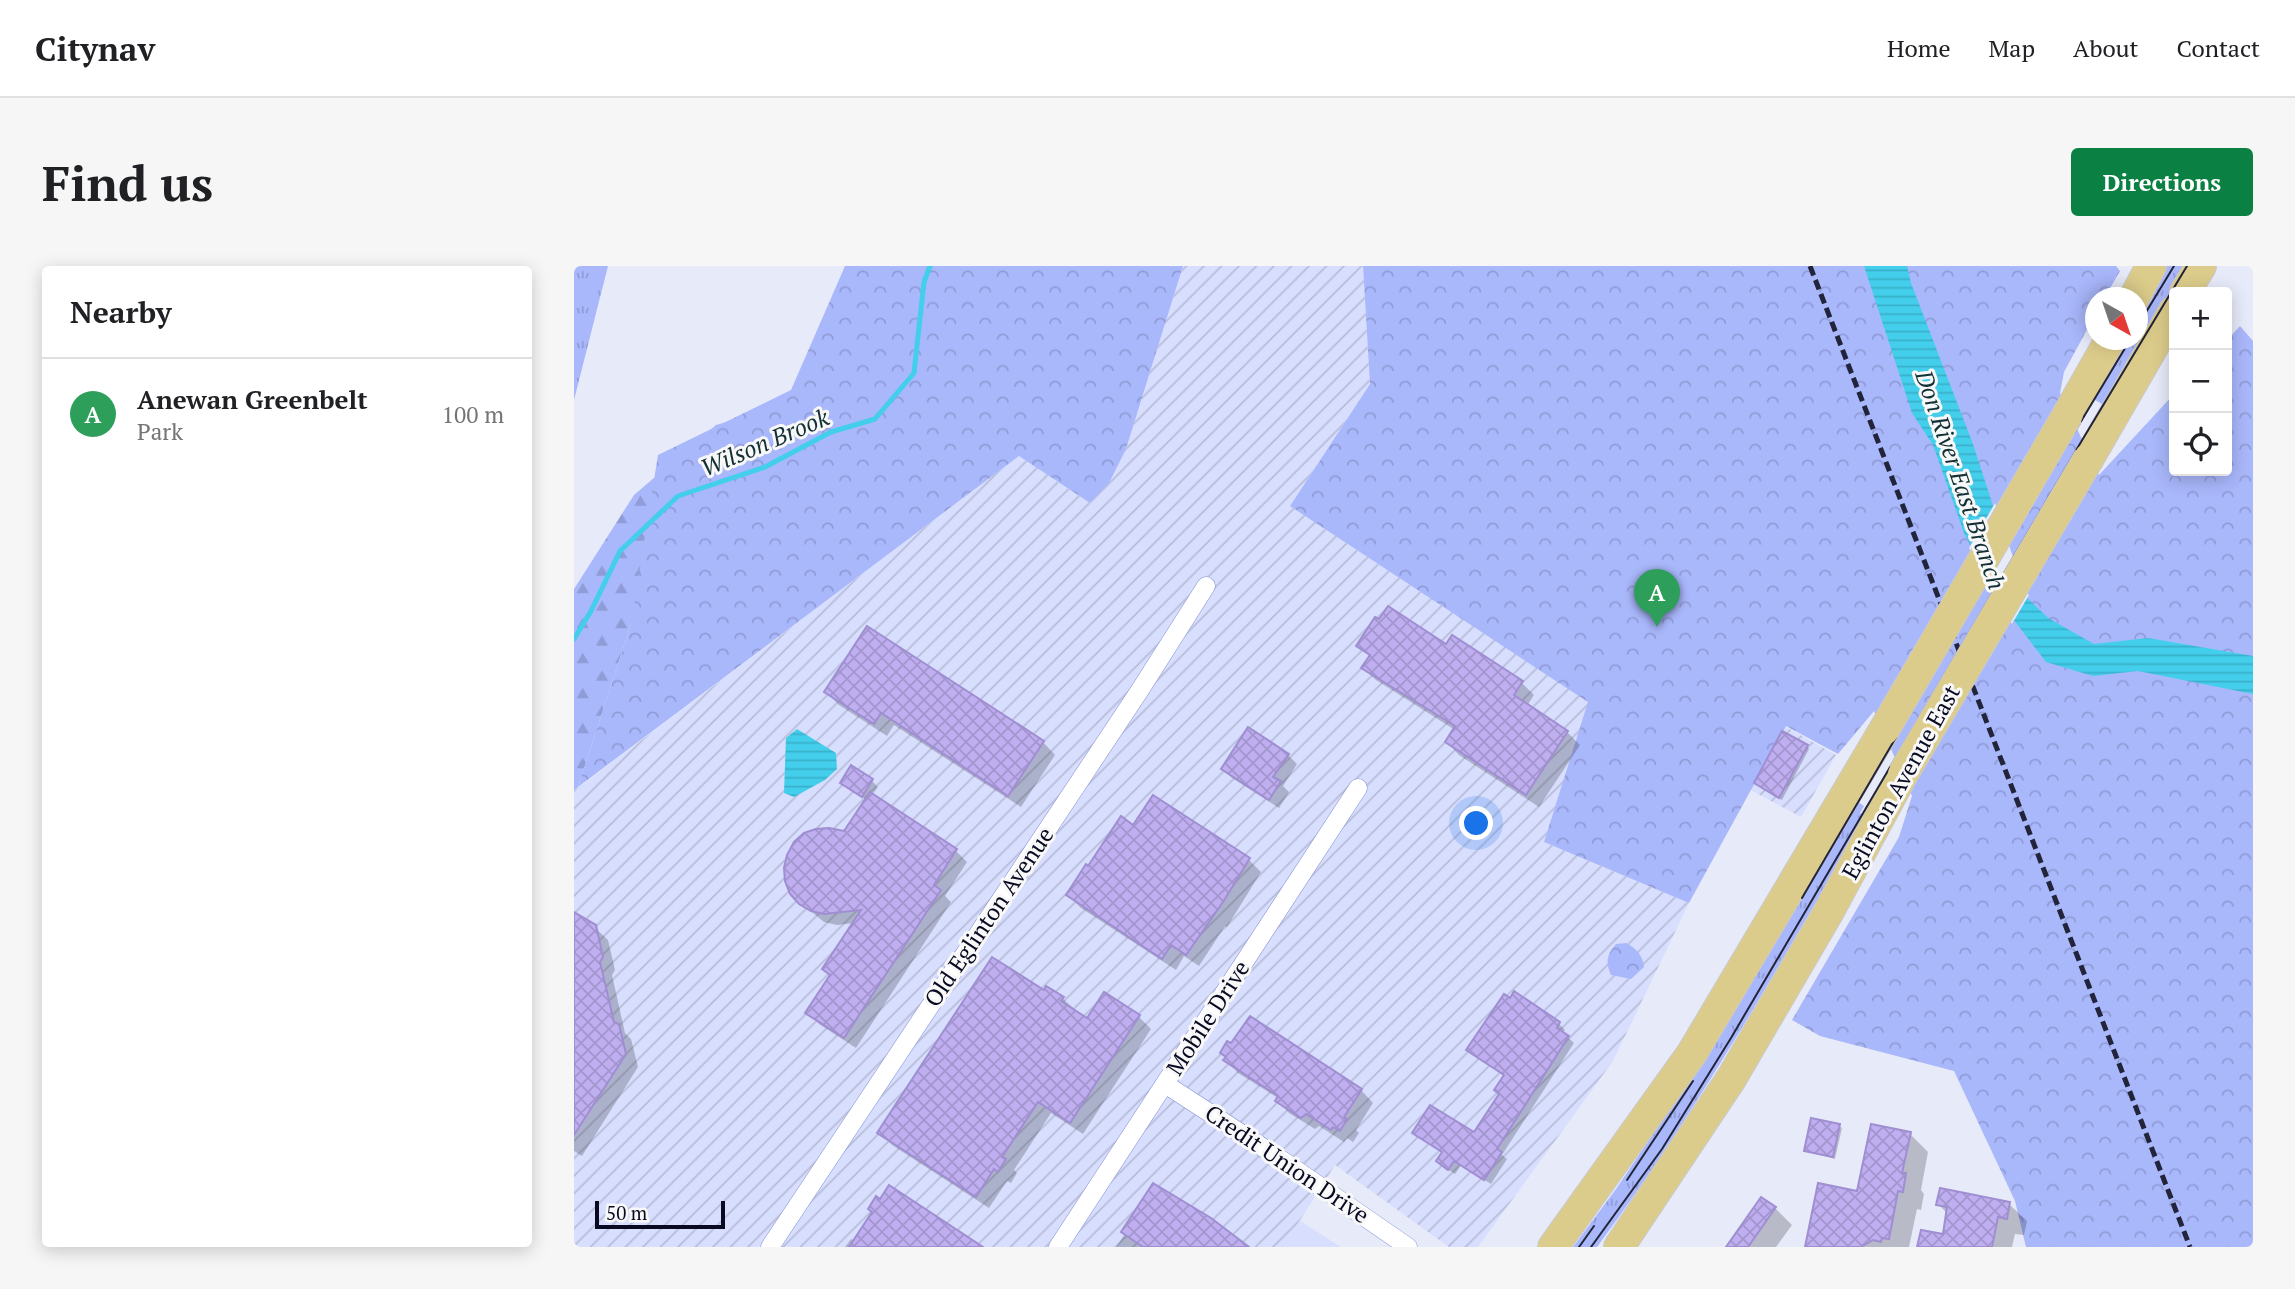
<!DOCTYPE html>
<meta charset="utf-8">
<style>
body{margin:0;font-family:"PT Serif",serif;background:#f6f6f6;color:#202124}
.controls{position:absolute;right:21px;top:21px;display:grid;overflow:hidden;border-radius:7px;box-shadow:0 4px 18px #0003}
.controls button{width:63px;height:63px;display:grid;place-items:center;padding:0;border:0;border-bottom:2px solid #e0e0e0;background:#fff;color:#202124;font:35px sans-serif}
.compass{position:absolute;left:1511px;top:21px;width:63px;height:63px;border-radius:50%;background:#fff;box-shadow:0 4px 18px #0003;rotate:140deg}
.scale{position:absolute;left:21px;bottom:18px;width:130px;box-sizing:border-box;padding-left:7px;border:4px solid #080a22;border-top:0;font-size:19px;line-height:24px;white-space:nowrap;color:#080a22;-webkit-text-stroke:5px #f8f8f8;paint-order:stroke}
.you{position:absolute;left:903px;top:558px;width:24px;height:24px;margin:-18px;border:5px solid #fff;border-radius:50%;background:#1a73e8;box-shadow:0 0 0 10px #1a73e833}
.badge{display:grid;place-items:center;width:46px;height:46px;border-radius:50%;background:#0b8043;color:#fff;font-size:23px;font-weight:700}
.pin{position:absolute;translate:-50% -58px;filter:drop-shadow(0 2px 4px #0008)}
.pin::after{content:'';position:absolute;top:37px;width:24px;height:21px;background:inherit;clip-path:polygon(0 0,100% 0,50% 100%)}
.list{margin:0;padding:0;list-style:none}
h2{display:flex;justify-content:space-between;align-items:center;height:91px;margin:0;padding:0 28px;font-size:30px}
h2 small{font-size:23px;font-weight:400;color:#757577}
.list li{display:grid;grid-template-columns:46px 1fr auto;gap:21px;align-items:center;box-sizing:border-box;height:112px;padding:0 28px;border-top:2px solid #e0e0e0}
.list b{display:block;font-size:26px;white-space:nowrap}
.list p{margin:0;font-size:23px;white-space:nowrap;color:#757577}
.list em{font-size:23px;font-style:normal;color:#757577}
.icon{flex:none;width:38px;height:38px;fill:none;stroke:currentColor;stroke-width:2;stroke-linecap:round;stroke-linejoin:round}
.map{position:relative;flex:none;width:1679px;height:981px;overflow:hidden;border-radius:7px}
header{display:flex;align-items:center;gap:42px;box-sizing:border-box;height:98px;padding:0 35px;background:#fff;border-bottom:2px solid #e0e0e0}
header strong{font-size:33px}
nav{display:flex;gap:38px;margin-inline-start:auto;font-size:24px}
.intro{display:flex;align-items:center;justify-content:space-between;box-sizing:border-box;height:168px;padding:0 42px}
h1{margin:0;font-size:49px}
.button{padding:18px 32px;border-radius:7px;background:#0b8043;color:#fff;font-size:24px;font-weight:700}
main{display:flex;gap:42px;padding:0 42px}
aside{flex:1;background:#fff;border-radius:7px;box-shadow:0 4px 18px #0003}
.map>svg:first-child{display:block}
.built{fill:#d7defe}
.industrial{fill:url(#industrial-furrows)}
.grass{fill:url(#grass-tufts)}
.forest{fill:url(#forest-firs)}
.park{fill:url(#park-crowns)}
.water{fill:url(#water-rules)}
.pier{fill:#e7eaf9}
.shadow{fill:#0003}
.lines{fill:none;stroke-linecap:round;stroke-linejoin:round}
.stream{stroke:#43ceec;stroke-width:5}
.building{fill:url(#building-cross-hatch);stroke:#9f8ed2;stroke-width:2}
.minor-casing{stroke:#8491d4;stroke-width:19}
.primary-casing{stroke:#c9c9ce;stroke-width:32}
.minor{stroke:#fff;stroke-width:18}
.primary{stroke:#dccc8b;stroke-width:30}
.tram{stroke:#22243b;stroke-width:2}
.rail{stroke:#22243b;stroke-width:5;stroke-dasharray:10 5;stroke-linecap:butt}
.primary-bridge-casing{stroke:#c9c9ce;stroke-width:32;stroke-linecap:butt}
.primary-bridge{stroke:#dccc8b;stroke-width:30}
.labels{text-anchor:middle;stroke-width:6;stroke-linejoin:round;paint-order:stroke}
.street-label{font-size:23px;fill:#080a22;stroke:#f8f8f8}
.water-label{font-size:24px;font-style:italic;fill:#133036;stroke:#f8f8f8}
</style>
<header>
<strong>Citynav</strong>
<nav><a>Home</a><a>Map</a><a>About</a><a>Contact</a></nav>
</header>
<div class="intro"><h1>Find us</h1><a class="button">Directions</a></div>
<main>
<aside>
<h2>Nearby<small></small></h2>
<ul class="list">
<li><span class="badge" style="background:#2e9e5b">A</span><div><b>Anewan Greenbelt</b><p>Park</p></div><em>100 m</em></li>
</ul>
</aside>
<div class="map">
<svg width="1679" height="981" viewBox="0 0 1679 981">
<defs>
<pattern id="industrial-furrows" width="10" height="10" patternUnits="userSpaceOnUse" patternTransform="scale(1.75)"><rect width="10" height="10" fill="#d7defe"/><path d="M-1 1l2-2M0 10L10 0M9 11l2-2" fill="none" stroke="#b7bdd9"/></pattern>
<pattern id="grass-tufts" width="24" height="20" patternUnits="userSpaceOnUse" patternTransform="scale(1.75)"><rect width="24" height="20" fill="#a9b7fb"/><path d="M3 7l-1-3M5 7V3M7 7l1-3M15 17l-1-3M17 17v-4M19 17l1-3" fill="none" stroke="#909cd7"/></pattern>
<pattern id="forest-firs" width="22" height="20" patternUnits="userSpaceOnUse" patternTransform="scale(1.75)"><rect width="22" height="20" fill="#a9b7fb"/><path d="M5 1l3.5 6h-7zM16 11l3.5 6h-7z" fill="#909cd7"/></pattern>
<pattern id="park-crowns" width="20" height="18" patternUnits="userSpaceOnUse" patternTransform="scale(1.75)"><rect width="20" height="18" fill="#a9b7fb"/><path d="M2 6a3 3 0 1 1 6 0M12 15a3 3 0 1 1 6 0" fill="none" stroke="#909cd7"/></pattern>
<pattern id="water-rules" width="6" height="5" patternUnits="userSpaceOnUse" patternTransform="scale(1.75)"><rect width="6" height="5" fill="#43ceec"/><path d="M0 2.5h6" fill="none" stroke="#39b0ca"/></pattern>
<pattern id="building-cross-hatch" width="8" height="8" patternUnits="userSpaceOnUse" patternTransform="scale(1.75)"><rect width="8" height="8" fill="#bfaff0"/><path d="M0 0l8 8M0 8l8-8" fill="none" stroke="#a395ce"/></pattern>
</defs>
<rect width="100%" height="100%" fill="#e7eaf9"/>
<path class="built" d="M 726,955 L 767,981 L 709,981 Z"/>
<g class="industrial">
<path d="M 609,0 L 789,0 L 796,118 L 716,240 L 1015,436 L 970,576 L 1115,637 L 1039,795 L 904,981 L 875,981 L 761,899 L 709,981 L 0,981 L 0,525 L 445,190 L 516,237 L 552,183 Z"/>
<path d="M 1207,458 L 1262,489 L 1227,551 L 1173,522 Z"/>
</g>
<g class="grass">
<path d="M 0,0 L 34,0 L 0,134 Z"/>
<path d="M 1593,0 L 1616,0 L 1533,141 L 1516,131 L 1550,74 L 1563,74 L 1564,50 Z"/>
<path d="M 1281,534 L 1290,540 L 1286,547 L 1292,551 C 1206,697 1124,845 1023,981 L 999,981 L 1042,923 L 1114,816 Z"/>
</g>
<path class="forest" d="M 435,0 L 57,358 L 4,521 L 0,525 L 0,323 L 60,229 L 142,159 L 210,140 Z"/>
<g class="park">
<path d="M 271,0 L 609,0 L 552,183 L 535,217 L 516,237 L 445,190 L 4,521 L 57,358 L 84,189 L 217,124 Z"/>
<path d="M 789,0 L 1542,0 L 1546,5 L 1531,31 L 1521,32 L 1521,49 L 1490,106 L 1486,127 L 1525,209 L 1600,128 L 1600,205 L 1653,205 L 1653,74 L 1666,60 L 1679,75 L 1679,981 L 1452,981 L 1441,935 L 1380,805 L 1246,770 L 1218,754 L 1325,571 L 1338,530 L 1300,445 L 1264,488 L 1212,460 L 1115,637 L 970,576 L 1014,436 L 716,240 L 796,118 Z"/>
<path d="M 1052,677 C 1062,682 1069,690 1070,701 L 1057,713 L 1037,709 C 1031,696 1033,688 1042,678 Z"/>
</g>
<g class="water">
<path d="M 1290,0 L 1333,0 L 1337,17 L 1399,178 L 1447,326 L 1474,352 L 1520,378 L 1574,372 L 1679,390 L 1679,428 L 1564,405 L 1519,410 L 1472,396 L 1429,340 L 1390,267 L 1359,179 L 1338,147 Z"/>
<path d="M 223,463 L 262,487 L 263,503 L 251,514 L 220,531 L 210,527 L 212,472 Z"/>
</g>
<path class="pier" d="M 1421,237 L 1450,324 L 1455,329 L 1438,358 L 1426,342 L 1395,282 Z"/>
<g class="shadow">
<path d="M 785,380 L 873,381 L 948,417 L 960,429 L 953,440 L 993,466 L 1006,479 L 965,541 L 885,489 L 873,476 L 881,464 L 802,414 L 789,402 L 796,391 Z"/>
<path d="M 252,426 L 469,476 L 481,489 L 447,541 L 320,459 L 313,470 L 265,439 Z"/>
<path d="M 1233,480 L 1235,483 L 1208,534 L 1184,520 Z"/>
<path d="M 714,489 L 723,498 L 709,520 L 715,526 L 705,542 L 658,512 L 649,503 Z"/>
<path d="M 298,515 L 304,521 L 298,529 L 382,585 L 393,596 L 371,630 L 377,636 L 282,782 L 245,758 L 234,746 L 258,710 L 280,657 L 263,659 L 250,656 L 227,637 L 293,534 L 274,522 Z"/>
<path d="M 560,561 L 674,593 L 687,606 L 653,661 L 651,660 L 625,700 L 610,690 L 602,704 L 507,642 L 494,629 L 515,602 Z"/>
<path d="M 0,648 L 20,661 L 34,674 L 41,704 L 38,709 L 51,767 L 57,773 L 64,801 L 8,890 L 0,885 Z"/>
<path d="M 470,727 L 489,733 L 513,754 L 565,751 L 577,763 L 509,868 L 477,847 L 440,904 L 443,907 L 437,917 L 433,915 L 415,942 L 318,879 L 306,866 Z"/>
<path d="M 941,727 L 985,758 L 991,764 L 989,767 L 1000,777 L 928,889 L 933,893 L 917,918 L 887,899 L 881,908 L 870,901 L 864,895 L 869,887 L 847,872 L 900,869 L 926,829 L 931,810 L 894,784 Z"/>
<path d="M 652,794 L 787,824 L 799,837 L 782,864 L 785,867 L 779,876 L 773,872 L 770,876 L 745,860 L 741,863 L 715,847 L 703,834 L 704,832 L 664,807 Z"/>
<path d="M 1265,860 L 1268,862 L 1261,893 L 1232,885 Z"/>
<path d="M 1336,868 L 1354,886 L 1347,924 L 1350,928 L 1347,944 L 1343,943 L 1335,981 L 1233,981 L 1285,927 Z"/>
<path d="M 1364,938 L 1435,938 L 1453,955 L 1450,969 L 1441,968 L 1438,981 L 1345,981 L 1370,970 L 1374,948 Z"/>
<path d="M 1201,942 L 1218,959 L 1202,981 L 1154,981 Z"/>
<path d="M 299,947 L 406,981 L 271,981 L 277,973 L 281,975 Z"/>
<path d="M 551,968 L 674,981 L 542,981 Z"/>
</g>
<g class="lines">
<path class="stream" d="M 0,373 L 17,345 L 46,285 L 104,230 L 191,201 L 257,166 L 301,153 L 340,107 L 350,16 L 356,0"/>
</g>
<g class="building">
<path d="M 814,340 L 872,378 L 878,369 L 949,415 L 940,429 L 994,465 L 952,529 L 871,476 L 881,460 L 787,402 L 796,389 L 782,380 L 801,351 L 805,353 Z"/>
<path d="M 293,360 L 470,475 L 434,530 L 307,447 L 300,458 L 250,426 Z"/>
<path d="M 674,461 L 715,488 L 699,511 L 707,515 L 695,534 L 647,503 Z"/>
<path d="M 1208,465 L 1234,479 L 1205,532 L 1180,517 Z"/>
<path d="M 277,499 L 299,513 L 288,531 L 266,517 Z"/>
<path d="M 296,526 L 383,583 L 360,619 L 367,624 L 270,772 L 231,747 L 256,709 L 248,703 L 287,644 L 250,648 L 237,645 L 225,638 L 216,628 L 211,615 L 210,602 L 213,589 L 220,576 L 230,567 L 242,563 L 255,562 L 270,565 Z"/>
<path d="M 579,529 L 676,592 L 649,636 L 612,689 L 597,679 L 588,693 L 492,629 L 512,598 L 514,600 L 547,550 L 559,559 Z"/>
<path d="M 0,646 L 22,659 L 29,691 L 26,696 L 40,756 L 45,758 L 52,788 L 0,869 Z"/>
<path d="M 418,691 L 470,724 L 472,720 L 490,731 L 487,735 L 513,752 L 530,726 L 566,749 L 496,857 L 464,836 L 428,891 L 432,893 L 424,906 L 420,903 L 402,931 L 303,867 Z"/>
<path d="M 940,725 L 986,756 L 983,762 L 995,770 L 923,883 L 928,886 L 910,914 L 880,895 L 874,904 L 862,895 L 868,886 L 838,867 L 856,839 L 900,866 L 925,828 L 920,824 L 930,809 L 892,784 L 930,728 L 936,732 Z"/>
<path d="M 676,750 L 788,823 L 770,851 L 773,853 L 766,865 L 759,861 L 757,864 L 732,848 L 727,852 L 701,835 L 704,830 L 649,794 L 652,791 L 646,787 L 653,775 L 657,777 Z"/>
<path d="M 1237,852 L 1266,858 L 1259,891 L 1230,885 Z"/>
<path d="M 1297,858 L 1337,866 L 1328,907 L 1332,907 L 1329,926 L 1324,925 L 1315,973 L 1308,972 L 1307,976 L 1299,974 L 1287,981 L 1231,981 L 1244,917 L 1283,925 Z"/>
<path d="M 579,917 L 637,952 L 675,981 L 569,981 L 547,966 Z"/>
<path d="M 315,919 L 409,981 L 275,981 L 298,946 L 294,943 L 302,930 L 306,933 Z"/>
<path d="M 1366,922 L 1436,936 L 1433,953 L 1424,951 L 1418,981 L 1343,981 L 1347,964 L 1369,968 L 1373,941 L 1362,939 Z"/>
<path d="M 1187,931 L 1202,941 L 1174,981 L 1152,981 Z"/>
</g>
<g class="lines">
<defs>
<g id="minor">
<path d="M 591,818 L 702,890 L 834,981"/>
<path d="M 196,981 L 566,424 L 632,320"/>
<path d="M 484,981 L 784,522"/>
</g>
<g id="primary">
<path d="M 1611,26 L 1627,0"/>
<path d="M 1560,32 L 1577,0"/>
<path d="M 1494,148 L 1536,74"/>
<path d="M 1515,192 L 1600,45"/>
<path d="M 979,981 L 1118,787 L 1310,464"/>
<path d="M 1045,981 L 1157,813 L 1254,647 L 1329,508"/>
</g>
</defs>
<use href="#minor" class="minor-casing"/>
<use href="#primary" class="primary-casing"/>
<use href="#minor" class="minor"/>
<use href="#primary" class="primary"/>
<g class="tram">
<path d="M 1563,61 L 1600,0"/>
<path d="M 1500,167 L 1556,74"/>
<path d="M 1228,632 L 1424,297"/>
<path d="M 1053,914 L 1119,815"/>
<path d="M 1005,981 L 1020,960"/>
<path d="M 1017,981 L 1088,883 L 1157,772 L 1507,176 L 1613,0"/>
</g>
<path class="rail" d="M 1236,0 L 1616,981"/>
<defs>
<g id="primary-bridge">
<path d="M 1310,464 L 1494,148"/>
<path d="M 1329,508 L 1515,192"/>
</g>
</defs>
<use href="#primary-bridge" class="primary-bridge-casing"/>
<use href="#primary-bridge" class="primary-bridge"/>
</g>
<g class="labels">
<g class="street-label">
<text transform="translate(1327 516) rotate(-61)" y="8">Eglinton Avenue East</text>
<text transform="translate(415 651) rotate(-56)" y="8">Old Eglinton Avenue</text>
<text transform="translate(634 752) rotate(-57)" y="8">Mobile Drive</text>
<text transform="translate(713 898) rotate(34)" y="8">Credit Union Drive</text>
</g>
<g class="water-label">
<text transform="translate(191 177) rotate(-23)" y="8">Wilson Brook</text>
<text transform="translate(1386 214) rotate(71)" y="8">Don River East Branch</text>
</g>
</g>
</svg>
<div class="controls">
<button>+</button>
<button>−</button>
<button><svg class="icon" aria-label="locate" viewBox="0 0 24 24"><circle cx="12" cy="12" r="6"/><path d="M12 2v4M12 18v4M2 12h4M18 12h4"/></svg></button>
</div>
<svg class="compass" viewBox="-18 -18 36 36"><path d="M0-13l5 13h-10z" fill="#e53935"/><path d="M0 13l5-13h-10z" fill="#757577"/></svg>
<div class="scale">50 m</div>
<div class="you"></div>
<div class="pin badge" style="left:1083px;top:361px;background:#2e9e5b">A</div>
</div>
</main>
